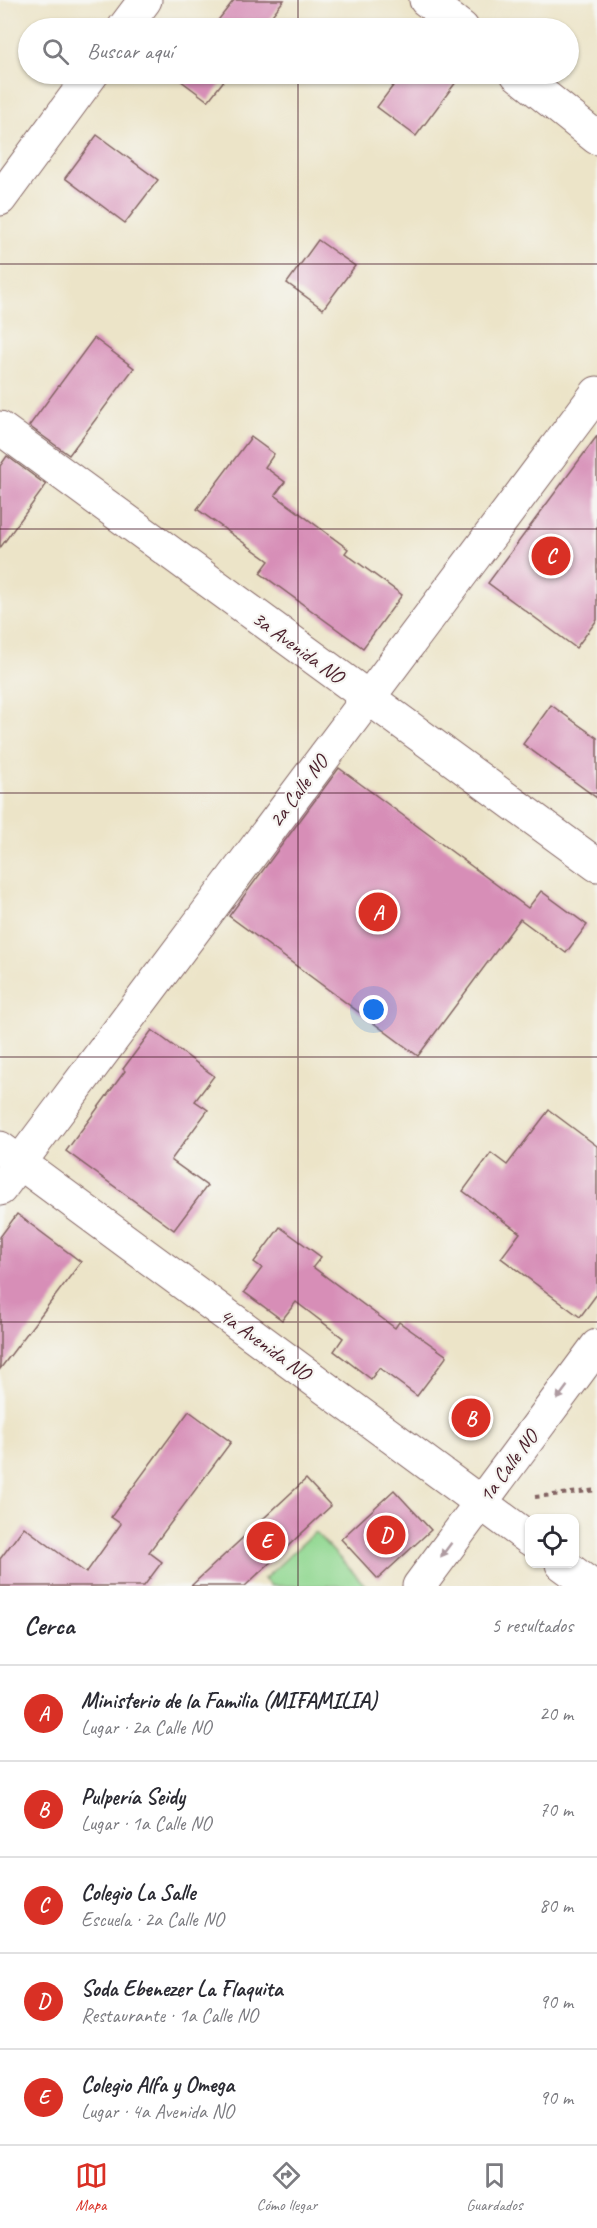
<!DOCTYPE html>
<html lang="es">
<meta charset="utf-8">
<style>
body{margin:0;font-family:Caveat,sans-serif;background:#f7f7f7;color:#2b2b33}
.controls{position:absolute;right:18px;bottom:18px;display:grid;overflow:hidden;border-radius:12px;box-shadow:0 2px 4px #0004}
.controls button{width:54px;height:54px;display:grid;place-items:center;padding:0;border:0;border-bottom:2px solid #e1e1e2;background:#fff;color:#2b2b33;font:30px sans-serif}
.you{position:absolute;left:374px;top:1010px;width:21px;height:21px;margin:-15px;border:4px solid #fff;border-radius:50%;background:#1a73e8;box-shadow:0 0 0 9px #1a73e833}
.badge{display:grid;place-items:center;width:39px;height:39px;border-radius:50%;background:#d93025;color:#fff;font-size:20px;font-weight:700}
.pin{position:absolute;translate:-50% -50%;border:3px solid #fff;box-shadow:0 2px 6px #0006}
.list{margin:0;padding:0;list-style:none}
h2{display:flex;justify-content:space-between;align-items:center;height:78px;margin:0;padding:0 24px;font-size:26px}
h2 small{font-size:20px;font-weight:400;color:#7c7c81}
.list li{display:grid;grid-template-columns:39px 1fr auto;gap:18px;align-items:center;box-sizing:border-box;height:96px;padding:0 24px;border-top:2px solid #e1e1e2}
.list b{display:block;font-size:22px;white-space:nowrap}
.list p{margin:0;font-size:20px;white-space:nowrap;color:#7c7c81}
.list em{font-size:20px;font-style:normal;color:#7c7c81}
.icon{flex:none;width:33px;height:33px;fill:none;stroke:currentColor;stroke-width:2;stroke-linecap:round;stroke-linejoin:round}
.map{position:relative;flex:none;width:597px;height:1586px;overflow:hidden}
.search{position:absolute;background:#fff;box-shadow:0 2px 4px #0004;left:18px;right:18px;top:18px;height:66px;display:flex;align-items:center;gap:15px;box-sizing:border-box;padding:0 21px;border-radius:33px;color:#7c7c81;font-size:22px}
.sheet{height:558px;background:#fff}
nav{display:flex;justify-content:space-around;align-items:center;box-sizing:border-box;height:84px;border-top:2px solid #e1e1e2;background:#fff;font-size:16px;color:#7c7c81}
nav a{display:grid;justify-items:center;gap:3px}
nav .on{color:#d93025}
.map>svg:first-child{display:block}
.green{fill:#92d892;stroke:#6e7c5e;stroke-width:1.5}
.building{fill:#d78eb7}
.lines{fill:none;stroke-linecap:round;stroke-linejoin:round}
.minor-casing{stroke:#836462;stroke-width:35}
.trunk-casing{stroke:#836462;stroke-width:35}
.path{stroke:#836462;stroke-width:4;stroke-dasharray:4.5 4.5;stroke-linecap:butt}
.minor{stroke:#fff;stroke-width:33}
.trunk{stroke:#fff;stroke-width:33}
.oneway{fill:#ae9aa0}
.grid{fill:none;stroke:#4a1f2b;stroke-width:1.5;stroke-opacity:0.55}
.labels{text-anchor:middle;stroke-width:4.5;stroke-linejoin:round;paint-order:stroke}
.street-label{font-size:21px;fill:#4a1f2b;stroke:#f6f6f2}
</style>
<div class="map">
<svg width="597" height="1586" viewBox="0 0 597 1586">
<rect width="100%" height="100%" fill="#f6f6f2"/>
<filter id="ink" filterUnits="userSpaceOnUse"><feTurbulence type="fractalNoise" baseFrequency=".0167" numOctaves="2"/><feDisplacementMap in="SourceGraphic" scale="12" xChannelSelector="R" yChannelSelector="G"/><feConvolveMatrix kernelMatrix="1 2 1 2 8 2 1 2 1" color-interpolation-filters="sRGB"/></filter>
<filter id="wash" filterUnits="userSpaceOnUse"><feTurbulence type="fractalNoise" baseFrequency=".008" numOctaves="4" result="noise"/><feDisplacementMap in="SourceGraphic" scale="24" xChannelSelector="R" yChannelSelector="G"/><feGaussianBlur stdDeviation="1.35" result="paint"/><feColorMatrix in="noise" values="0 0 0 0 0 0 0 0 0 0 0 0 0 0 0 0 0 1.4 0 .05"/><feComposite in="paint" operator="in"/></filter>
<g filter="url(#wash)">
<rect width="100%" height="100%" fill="#ece4c8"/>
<path class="green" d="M 315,1532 L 366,1586 L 271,1586 L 264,1579 Z"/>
<g id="blocks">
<g class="building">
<path d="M 234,0 L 284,0 L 262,28 L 212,28 Z"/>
<path d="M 178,74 L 229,74 L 208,101 L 176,77 Z"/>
<path d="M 402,74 L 462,74 L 416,136 L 377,107 Z"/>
<path d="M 97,135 L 158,180 L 125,223 L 65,178 Z"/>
<path d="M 318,240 L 355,266 L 323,309 L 287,283 Z"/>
<path d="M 94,338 L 134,368 L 69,455 L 29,426 Z"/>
<path d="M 597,436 L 597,620 L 576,648 L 488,583 Z"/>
<path d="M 251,437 L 274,454 L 265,467 L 285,482 L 275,495 L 348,549 L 345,553 L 402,595 L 363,648 L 260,573 L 269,561 L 197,509 Z"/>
<path d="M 7,456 L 46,485 L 0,548 L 0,466 Z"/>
<path d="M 551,705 L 597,738 L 597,798 L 523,744 Z"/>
<path d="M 339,768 L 528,908 L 541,891 L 587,925 L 566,953 L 520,919 L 418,1056 L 229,916 Z"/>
<path d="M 152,1030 L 214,1076 L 195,1101 L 208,1110 L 171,1160 L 207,1186 L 174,1230 L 66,1151 L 125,1071 L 123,1069 Z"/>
<path d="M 549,1110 L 597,1146 L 597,1294 L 580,1317 L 501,1258 L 520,1233 L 463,1191 L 491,1153 L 507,1165 Z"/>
<path d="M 17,1214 L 81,1262 L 0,1369 L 0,1237 Z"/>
<path d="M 280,1227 L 321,1257 L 313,1267 L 395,1328 L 399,1322 L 447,1356 L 417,1396 L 379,1368 L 371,1379 L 334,1351 L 343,1338 L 296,1302 L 282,1320 L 244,1292 L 262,1268 L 254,1262 Z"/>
<path d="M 189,1411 L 231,1442 L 149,1552 L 162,1562 L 144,1586 L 0,1586 L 0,1559 L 24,1527 L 86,1573 L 121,1524 L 111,1517 Z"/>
<path d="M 306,1479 L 331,1506 L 245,1586 L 191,1586 Z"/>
<path d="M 394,1490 L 431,1530 L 378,1579 L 341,1539 Z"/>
</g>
</g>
</g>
<g filter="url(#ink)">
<use href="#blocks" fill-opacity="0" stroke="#836462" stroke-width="1.5"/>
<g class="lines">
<defs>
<g id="minor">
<path d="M 426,0 L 462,28"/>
<path d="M 124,28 L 145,0"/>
<path d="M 517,74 L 597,138"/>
<path d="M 0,199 L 92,74"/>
<path d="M 0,428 L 597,865"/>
<path d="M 0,1148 L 530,1539"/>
<path d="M 0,1189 L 597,393"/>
<path d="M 562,1564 L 592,1586"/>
</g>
<path id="trunk" d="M 419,1586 L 597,1346"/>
</defs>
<use href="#minor" class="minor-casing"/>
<use href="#trunk" class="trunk-casing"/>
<path class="path" d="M 535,1497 L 597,1490"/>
<use href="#minor" class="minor"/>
<use href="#trunk" class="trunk"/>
</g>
<defs><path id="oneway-solid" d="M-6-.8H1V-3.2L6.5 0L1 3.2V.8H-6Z" transform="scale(1.5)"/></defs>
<g class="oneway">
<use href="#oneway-solid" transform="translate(562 1393) rotate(127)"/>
<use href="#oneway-solid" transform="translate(446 1550) rotate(127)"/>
</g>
</g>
<path class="grid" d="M 298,0 L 298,28M 298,74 L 298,1586M 0,264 L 597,264M 0,529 L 597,529M 0,793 L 597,793M 0,1057 L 597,1057M 0,1322 L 597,1322"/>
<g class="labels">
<g class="street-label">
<text transform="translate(298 647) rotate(36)" y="7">3a Avenida NO</text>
<text transform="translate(298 791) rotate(-53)" y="7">2a Calle NO</text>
<text transform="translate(265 1344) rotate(36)" y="7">4a Avenida NO</text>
<text transform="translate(508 1466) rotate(-53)" y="7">1a Calle NO</text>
</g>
</g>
</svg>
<div class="controls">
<button><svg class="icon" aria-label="locate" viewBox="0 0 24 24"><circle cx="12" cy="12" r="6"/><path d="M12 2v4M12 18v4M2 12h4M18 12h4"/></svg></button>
</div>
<div class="you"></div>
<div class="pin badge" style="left:378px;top:912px">A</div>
<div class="pin badge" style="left:471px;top:1418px">B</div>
<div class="pin badge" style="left:551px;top:556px">C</div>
<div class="pin badge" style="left:386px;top:1535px">D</div>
<div class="pin badge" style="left:266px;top:1541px">E</div>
<div class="search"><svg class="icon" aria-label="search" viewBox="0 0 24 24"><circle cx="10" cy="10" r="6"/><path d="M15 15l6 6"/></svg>Buscar aquí</div>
</div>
<section class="sheet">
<h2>Cerca<small>5 resultados</small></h2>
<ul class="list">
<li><span class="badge">A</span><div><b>Ministerio de la Familia (MIFAMILIA)</b><p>Lugar · 2a Calle NO</p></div><em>20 m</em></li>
<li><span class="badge">B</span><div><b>Pulpería Seidy</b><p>Lugar · 1a Calle NO</p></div><em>70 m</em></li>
<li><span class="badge">C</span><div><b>Colegio La Salle</b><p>Escuela · 2a Calle NO</p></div><em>80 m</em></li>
<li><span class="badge">D</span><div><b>Soda Ebenezer La Flaquita</b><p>Restaurante · 1a Calle NO</p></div><em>90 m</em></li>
<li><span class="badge">E</span><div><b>Colegio Alfa y Omega</b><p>Lugar · 4a Avenida NO</p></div><em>90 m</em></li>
</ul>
</section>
<nav>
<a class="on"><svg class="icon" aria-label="map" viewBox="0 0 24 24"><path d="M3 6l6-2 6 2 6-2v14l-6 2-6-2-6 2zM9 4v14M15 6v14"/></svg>Mapa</a>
<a><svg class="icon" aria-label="directions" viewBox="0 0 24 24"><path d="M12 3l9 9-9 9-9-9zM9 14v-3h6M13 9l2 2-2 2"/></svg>Cómo llegar</a>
<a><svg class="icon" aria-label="saved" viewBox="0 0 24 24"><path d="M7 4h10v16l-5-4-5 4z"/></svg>Guardados</a>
</nav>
